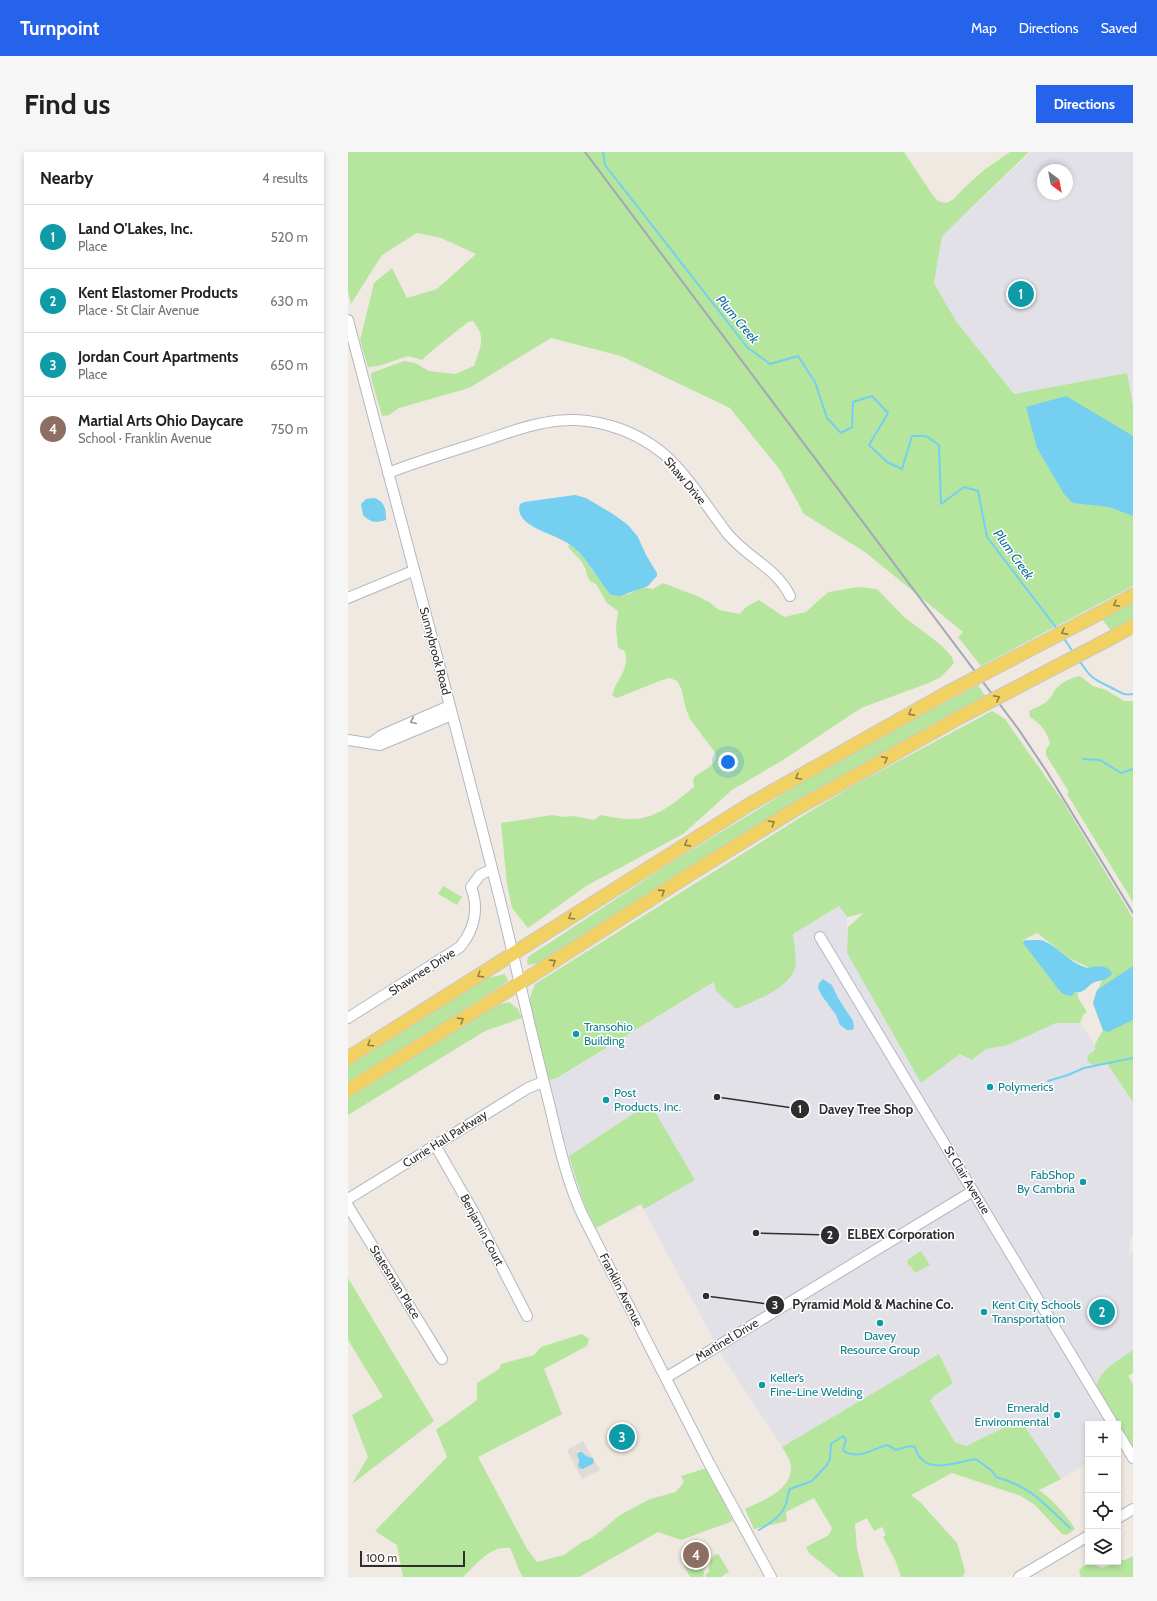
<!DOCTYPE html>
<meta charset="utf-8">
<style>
body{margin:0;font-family:Cabin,sans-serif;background:#f6f6f6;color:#202124}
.controls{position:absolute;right:12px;bottom:12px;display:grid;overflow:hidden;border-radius:0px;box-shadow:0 2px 6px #0003}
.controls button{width:36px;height:36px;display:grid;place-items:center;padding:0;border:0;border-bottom:1px solid #e0e0e0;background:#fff;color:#202124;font:20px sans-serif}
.compass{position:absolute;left:689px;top:12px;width:36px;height:36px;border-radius:50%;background:#fff;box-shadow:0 2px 6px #0003;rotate:148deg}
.scale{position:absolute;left:12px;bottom:10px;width:105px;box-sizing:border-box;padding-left:4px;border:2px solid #2e2e2e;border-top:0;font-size:11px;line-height:14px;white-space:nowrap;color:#2e2e2e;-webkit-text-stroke:3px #fff;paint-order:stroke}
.you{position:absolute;left:380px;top:610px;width:14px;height:14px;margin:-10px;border:3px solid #fff;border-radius:50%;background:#1a73e8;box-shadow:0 0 0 6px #1a73e833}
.badge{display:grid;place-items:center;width:26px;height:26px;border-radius:50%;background:#2563eb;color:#fff;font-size:13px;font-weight:700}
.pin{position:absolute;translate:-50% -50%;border:2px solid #fff;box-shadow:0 1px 4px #0006}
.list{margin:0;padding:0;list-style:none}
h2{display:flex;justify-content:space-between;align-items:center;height:52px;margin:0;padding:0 16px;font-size:17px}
h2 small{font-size:13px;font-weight:400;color:#757577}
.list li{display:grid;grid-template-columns:26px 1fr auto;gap:12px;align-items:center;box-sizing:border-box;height:64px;padding:0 16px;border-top:1px solid #e0e0e0}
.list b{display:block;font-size:15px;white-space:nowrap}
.list p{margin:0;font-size:13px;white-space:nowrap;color:#757577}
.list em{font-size:13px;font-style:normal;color:#757577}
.icon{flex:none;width:22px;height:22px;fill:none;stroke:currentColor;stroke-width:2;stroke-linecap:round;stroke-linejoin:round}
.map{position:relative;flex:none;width:785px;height:1425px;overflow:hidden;border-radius:0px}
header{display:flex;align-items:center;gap:24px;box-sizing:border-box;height:56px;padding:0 20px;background:#2563eb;color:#fff}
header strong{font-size:19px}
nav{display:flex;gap:22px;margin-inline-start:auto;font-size:14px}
.intro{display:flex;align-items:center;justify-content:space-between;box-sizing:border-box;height:96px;padding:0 24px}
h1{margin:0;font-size:28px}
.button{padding:10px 18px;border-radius:0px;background:#2563eb;color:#fff;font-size:14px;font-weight:700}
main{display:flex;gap:24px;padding:0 24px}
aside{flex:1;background:#fff;border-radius:0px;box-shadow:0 2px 6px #0003}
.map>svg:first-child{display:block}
.industrial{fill:#e3e1e8;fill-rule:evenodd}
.green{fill:#b6e59e}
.plaza{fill:#dfdcd8;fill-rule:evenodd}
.water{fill:#75cff0}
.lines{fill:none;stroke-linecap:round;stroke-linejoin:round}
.stream{stroke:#75cff0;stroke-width:2}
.minor-casing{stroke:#b4b7c1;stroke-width:12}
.major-casing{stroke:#c9c9c9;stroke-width:15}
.minor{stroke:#fff;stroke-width:10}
.major{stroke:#f2d163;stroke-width:13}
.rail{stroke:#a3a6b8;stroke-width:2}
.major-bridge-casing{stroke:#c9c9c9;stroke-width:15;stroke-linecap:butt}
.major-bridge{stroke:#f2d163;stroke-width:13}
.oneway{stroke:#908048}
.oneway2{stroke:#969696}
.culture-dot{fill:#0f9aa8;stroke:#fff;stroke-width:1.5}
.labels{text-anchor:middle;stroke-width:3;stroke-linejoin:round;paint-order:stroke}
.street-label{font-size:12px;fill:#2e2e2e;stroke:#fff}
.culture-label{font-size:12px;fill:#0d838f;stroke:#fff;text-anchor:start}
.water-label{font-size:13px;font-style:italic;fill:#0d6fa3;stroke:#fff}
.leader{fill:none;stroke:#2e2e2e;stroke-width:1.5}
.callout-dot{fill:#2e2e2e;stroke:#fff;stroke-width:1.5}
.mark-label{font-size:12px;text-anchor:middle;font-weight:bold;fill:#fff}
.callout-label{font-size:13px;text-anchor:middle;font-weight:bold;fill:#2e2e2e;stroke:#fff;stroke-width:3;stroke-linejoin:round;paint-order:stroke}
</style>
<header>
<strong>Turnpoint</strong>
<nav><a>Map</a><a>Directions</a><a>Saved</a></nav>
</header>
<div class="intro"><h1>Find us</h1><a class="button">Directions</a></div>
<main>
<aside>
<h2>Nearby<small>4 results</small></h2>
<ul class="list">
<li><span class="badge" style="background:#0f9aa8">1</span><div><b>Land O'Lakes, Inc.</b><p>Place</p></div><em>520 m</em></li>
<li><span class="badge" style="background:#0f9aa8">2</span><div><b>Kent Elastomer Products</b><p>Place · St Clair Avenue</p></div><em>630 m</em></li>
<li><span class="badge" style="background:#0f9aa8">3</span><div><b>Jordan Court Apartments</b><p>Place</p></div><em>650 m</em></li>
<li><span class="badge" style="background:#8d6e63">4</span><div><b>Martial Arts Ohio Daycare</b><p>School · Franklin Avenue</p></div><em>750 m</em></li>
</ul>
</aside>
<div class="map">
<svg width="785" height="1425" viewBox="0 0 785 1425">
<rect width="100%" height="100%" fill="#efe9e1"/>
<g class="industrial">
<path d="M 683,0 L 785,0 L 785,253 L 779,221 L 666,242 L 608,169 L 586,131 L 594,84 ZM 695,18 L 719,18 L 719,42 L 695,42 Z"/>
<path d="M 491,754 L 499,765 L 499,801 L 612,902 L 624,908 L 638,897 L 660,893 L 708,871 L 732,871 L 785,950 L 785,1083 L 783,1084 L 781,1102 L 785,1100 L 785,1198 L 770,1208 L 785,1259 L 780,1286 L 770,1292 L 770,1272 L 740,1272 L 740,1310 L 713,1327 L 672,1268 L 618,1294 L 607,1290 L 582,1249 L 586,1244 L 605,1231 L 591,1202 L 434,1295 L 374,1203 L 293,1053 L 243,1079 L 234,1062 L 195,930 L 210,926 Z"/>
</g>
<g class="green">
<path d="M 0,0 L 556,0 L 584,42 L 590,49 L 598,51 L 606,47 L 616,36 L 636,18 L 662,0 L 681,0 L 594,84 L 586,131 L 608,169 L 666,242 L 779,221 L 785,253 L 785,434 L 633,514 L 610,485 L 615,480 L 517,400 L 456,362 L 432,318 L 382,256 L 273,204 L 203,186 L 121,236 L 51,256 L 41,263 L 34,264 L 23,226 L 23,221 L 56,209 L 67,211 L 81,219 L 107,222 L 126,214 C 132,195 139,186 125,169 L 120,170 L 86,197 L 74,208 L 60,204 L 31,214 L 20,215 L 12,188 L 26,131 L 44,116 L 59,146 L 89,137 L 128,102 L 93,86 L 69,81 L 34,103 L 3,152 L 0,139 Z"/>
<path d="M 221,392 C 239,405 248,427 263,443 L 281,442 L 295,435 L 305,437 L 315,431 L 349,444 L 361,450 L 371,458 L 392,462 L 398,455 L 411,448 L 436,465 L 458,460 L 471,448 L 481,440 L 510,435 L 529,437 L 555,464 L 593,493 L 604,505 L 606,511 L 593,525 L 578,532 L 513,556 L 435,608 L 384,638 L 335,682 L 238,734 L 180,776 L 164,756 L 159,732 L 153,671 L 204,663 L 216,665 L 225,664 L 246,668 L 253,663 C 263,665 273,667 283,667 C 307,668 329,649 346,635 L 345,628 L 347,624 C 355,619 369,613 368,602 L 342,567 L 338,557 L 333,536 L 329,529 L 322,526 L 314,528 L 269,546 L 264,543 C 269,526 282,518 277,499 L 270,496 L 268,476 L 270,459 L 259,451 L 248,432 L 242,429 L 239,423 L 238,418 L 234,410 L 220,395 Z"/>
<path d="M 785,450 L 785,467 L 763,479 L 754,467 Z"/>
<path d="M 732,524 L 745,534 L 758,538 L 776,549 L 785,549 L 785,750 L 719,642 L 721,640 L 698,603 L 698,597 L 702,592 C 699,579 693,572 682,565 L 681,559 C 686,556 691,555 695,552 C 701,549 704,543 707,538 C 713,530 723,526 732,524 Z"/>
<path d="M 630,533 L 638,545 L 205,804 L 191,811 L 180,813 L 179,810 L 180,805 L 321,712 L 505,599 Z"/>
<path d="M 644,559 L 657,567 L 714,648 L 785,766 L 785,950 L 758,910 C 753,914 743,915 739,908 L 740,903 L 747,898 L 747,892 L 755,878 L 745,851 L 756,823 L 721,806 L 689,781 L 675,788 L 696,812 L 711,839 L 724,844 L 727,840 L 730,841 L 730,846 L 739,860 L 735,863 L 732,871 L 708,871 L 660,893 L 638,897 L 624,908 L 612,902 L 573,931 L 499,801 L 500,775 L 516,761 L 499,765 L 491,754 L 445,782 C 446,791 449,808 447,816 C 441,837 406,849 388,857 L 368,839 L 366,830 L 209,926 L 201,928 L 181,848 L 187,832 L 461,660 L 508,632 Z"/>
<path d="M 95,734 L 114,745 L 109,753 L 90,742 Z"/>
<path d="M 157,822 L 160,829 L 0,933 L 0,913 L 140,826 Z"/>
<path d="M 161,850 L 170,857 L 174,866 L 137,879 L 0,963 L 0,945 L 146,854 Z"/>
<path d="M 302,951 L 347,1028 L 296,1057 L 293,1052 L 248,1076 L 237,1054 L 221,1004 Z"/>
<path d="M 573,1099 L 582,1113 L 567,1121 L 563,1115 L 560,1113 L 559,1108 Z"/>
<path d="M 0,1126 L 86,1269 L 4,1332 L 20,1305 L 4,1263 L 35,1245 L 0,1188 Z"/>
<path d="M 234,1182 L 241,1187 L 239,1194 L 196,1217 L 214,1262 L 130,1305 L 179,1397 L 189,1410 L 216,1403 L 234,1390 L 242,1387 L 254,1378 L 272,1363 L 302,1347 L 328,1340 L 336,1330 L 333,1324 L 359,1316 L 385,1369 L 333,1388 L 310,1380 L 231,1425 L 175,1425 C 169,1416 167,1406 162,1396 C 142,1393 128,1413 115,1425 L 55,1425 L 49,1393 L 27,1379 L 99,1305 L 88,1278 L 129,1248 L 129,1231 L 151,1217 L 153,1212 L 186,1203 L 193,1195 Z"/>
<path d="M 785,1198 L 785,1221 L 780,1224 L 785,1232 L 785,1293 L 784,1294 L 748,1237 C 750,1218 771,1208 785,1198 Z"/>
<path d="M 591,1202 L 605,1231 L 586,1244 L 582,1249 L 607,1290 L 618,1294 L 672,1268 L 713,1327 L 691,1338 C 705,1348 718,1363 727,1377 L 719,1383 L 714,1382 L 687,1353 L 673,1344 L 604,1321 L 563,1343 L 572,1350 L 609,1391 L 617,1419 L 615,1425 L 553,1425 L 548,1410 L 535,1385 L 538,1383 L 534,1375 L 526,1379 L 519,1366 L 507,1372 L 509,1397 L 516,1425 L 491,1425 L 461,1401 L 458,1395 L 481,1383 L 484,1376 L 466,1346 L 438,1360 L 439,1369 L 406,1377 L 397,1357 C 415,1348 443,1339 443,1315 C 443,1309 437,1300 434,1295 Z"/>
<path d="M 362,1400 C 364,1407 360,1414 355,1418 L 356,1421 L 355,1425 L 342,1425 L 336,1414 L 358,1401 Z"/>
<path d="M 368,1402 L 371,1403 L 381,1420 L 373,1425 L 357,1425 L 358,1422 L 361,1420 C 361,1414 362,1406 368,1402 Z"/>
<path d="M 785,1404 L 785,1425 L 733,1425 L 731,1418 C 738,1410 745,1412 754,1416 L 770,1410 L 770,1408 L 777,1408 Z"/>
</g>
<path class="plaza" d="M 235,1289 L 252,1318 L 234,1327 L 219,1298 ZM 232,1299 L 236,1301 L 238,1304 L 244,1306 L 246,1309 L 244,1313 L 237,1317 L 230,1313 L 231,1300 Z"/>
<g class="water">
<path d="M 718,244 L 785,284 L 785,364 L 761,355 L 725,351 L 716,342 L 689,296 L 678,255 Z"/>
<path d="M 227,343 L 238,346 L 265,362 L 280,373 L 290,385 L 298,403 L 309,421 L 309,424 L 300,434 L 272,444 L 263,443 C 247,425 237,400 216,389 C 203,381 165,373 172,352 L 176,350 Z"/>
<path d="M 26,346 C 37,349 38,358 38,368 C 28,371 23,371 15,363 L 13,352 L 18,347 Z"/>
<path d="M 677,788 C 683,789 690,787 696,789 C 712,796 721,811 740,816 C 748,813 762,813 764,822 C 759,828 754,828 747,830 C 739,833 737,842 727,840 L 724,844 C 717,844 711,840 708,834 L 675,791 Z"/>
<path d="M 785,814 L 785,868 L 760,880 L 755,878 L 745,851 L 749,838 Z"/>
<path d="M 475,827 L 484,833 L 490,846 L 505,869 L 506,876 L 504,878 L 499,878 L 492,873 L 488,863 L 474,844 L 470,836 L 471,831 Z"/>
<path d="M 231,1300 L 234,1300 L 238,1304 L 244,1306 L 246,1308 L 245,1312 L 235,1317 L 231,1316 L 230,1313 L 231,1308 L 229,1303 Z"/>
</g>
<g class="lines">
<g class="stream">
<path d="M 255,0 L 257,13 L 399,195 L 422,212 L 450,204 L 467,230 L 479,266 L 493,281 L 504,275 L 505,250 L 524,244 L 540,261 L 521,293 L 539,310 L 554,317 L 564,284 L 578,284 L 591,293 L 593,352 L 616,335 L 630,339 L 639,385 L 710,478"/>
<path d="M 715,485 L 725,500"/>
<path d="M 731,508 C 743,527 746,527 764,536 C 772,540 776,544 785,542"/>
<path d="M 735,607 L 752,608 L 773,621 L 785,617"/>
<path d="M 700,929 L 720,923 L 736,916 L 785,906"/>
<path d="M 411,1378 C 422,1371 433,1365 438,1352 C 440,1347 439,1342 442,1337 L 464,1329 L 479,1313 L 482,1307 L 483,1292 L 495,1284 L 498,1288 L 495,1297 L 497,1300 C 513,1307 524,1297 539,1293 L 545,1296 L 547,1298 L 562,1294 L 567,1295 C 575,1325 607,1310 628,1307 L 644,1319 L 648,1325 C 684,1335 696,1352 722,1376"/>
</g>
<defs>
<g id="minor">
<path d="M 0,168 C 51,363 104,557 153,752 C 169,818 184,885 201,951 C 210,989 218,1027 234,1062 L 361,1311 L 423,1425"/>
<path d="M 40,321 C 68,310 98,301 126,292 C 149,285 172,275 195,271 C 238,262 284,275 317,303 C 341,325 359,355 379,381 C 399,406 429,416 442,444"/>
<path d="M 0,446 L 65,419"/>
<path d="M 0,588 L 32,593 L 104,563"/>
<path d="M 23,591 L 34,583 L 101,554"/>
<path d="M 472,785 L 765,1272"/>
<path d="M 0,866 L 112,795 C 127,777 131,756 123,735 L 132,723 L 144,717"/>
<path d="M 87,993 L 125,1059 L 179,1164"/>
<path d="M 0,1047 L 180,936 L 195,930"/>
<path d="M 0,1054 L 94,1207"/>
<path d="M 319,1225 L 625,1039"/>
<path d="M 770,1281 L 785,1306"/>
<path d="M 770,1366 L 785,1357"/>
<path d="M 671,1425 L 740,1384"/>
</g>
<g id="major">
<path d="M 750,462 L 785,443"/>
<path d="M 767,484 L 785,474"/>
<path d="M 0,906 L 402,652 L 597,542"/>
<path d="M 0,938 L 172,831 L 341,723 L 446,658 L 614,564"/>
</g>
</defs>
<use href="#minor" class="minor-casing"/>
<use href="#major" class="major-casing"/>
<use href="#minor" class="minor"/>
<use href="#major" class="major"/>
<path class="rail" d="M 237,0 L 671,578 L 699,620 L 785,761"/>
<defs>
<g id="major-bridge">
<path d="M 597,542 L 750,462"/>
<path d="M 614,564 L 767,484"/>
</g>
</defs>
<use href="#major-bridge" class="major-bridge-casing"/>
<use href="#major-bridge" class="major-bridge"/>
</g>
<defs><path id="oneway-chevron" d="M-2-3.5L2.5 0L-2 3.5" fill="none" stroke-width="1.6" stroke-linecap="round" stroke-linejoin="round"/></defs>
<g class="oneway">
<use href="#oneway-chevron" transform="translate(768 452) rotate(152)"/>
<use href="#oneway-chevron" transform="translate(716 480) rotate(152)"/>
<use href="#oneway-chevron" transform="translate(649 546) rotate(-28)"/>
<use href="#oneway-chevron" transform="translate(563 561) rotate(151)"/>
<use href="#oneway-chevron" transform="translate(537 607) rotate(-29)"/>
<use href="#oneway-chevron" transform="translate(450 625) rotate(150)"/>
<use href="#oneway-chevron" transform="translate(424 671) rotate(-32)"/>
<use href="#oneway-chevron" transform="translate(339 692) rotate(148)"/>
<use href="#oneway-chevron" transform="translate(314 740) rotate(-33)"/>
<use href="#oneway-chevron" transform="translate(223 765) rotate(148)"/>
<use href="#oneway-chevron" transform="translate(205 810) rotate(-33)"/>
<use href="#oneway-chevron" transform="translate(132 823) rotate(148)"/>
<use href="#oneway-chevron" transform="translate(113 868) rotate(-32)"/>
<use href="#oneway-chevron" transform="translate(22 892) rotate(148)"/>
</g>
<use class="oneway2" href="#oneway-chevron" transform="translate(65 569) rotate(157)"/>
<g class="culture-dot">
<circle cx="228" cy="882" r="4"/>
<circle cx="642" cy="935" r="4"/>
<circle cx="258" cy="948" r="4"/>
<circle cx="735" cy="1030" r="4"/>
<circle cx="636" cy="1160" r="4"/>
<circle cx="532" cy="1171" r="4"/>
<circle cx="414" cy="1233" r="4"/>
<circle cx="709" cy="1263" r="4"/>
</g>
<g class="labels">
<g class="street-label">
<text transform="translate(337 329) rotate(50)" y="4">Shaw Drive</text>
<text transform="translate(87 499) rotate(75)" y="4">Sunnybrook Road</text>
<text transform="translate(74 820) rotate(-33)" y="4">Shawnee Drive</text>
<text transform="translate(97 987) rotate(-32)" y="4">Currie Hall Parkway</text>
<text transform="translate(619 1028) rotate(59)" y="4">St Clair Avenue</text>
<text transform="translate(134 1078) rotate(62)" y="4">Benjamin Court</text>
<text transform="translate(47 1130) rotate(58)" y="4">Statesman Place</text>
<text transform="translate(273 1138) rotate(63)" y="4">Franklin Avenue</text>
<text transform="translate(379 1188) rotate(-31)" y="4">Martinel Drive</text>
</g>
<g class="culture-label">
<text x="236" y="879">Transohio<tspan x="236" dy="14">Building</tspan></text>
<text x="650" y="939">Polymerics</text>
<text x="266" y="945">Post<tspan x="266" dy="14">Products, Inc.</tspan></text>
<text x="727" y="1027" text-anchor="end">FabShop<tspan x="727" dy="14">By Cambria</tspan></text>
<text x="644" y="1157">Kent City Schools<tspan x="644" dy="14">Transportation</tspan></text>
<text x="532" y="1188" text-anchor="middle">Davey<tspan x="532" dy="14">Resource Group</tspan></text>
<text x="422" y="1230">Keller’s<tspan x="422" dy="14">Fine-Line Welding</tspan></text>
<text x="701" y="1260" text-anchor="end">Emerald<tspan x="701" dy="14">Environmental</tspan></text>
</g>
<g class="water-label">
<text transform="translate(390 167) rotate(50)" y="5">Plum Creek</text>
<text transform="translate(666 402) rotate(54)" y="5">Plum Creek</text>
</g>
</g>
<path class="leader" d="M369 945L452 957M408 1081L482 1083M358 1144L427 1153"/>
<g class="callout-dot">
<circle cx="369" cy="945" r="4"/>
<circle cx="408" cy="1081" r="4"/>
<circle cx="358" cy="1144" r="4"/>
<circle cx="452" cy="957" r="10"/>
<circle cx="482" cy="1083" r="10"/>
<circle cx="427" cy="1153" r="10"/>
</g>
<g class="mark-label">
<text x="452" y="961">1</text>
<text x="482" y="1087">2</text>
<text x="427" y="1157">3</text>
</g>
<g class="callout-label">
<text x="518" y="962">Davey Tree Shop</text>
<text x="553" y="1087">ELBEX Corporation</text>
<text x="525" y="1157">Pyramid Mold &amp; Machine Co.</text>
</g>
</svg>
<div class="controls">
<button>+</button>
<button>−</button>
<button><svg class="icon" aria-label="locate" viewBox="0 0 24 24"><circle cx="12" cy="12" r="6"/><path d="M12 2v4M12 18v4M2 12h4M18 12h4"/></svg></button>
<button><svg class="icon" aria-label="layers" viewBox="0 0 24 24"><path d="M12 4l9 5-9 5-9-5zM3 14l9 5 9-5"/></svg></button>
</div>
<svg class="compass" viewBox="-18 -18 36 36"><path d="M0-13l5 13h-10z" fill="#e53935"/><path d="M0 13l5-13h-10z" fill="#757577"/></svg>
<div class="scale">100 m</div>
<div class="you"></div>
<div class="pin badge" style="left:673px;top:142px;background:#0f9aa8">1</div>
<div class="pin badge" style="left:754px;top:1160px;background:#0f9aa8">2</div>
<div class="pin badge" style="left:274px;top:1285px;background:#0f9aa8">3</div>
<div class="pin badge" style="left:348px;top:1403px;background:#8d6e63">4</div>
</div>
</main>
